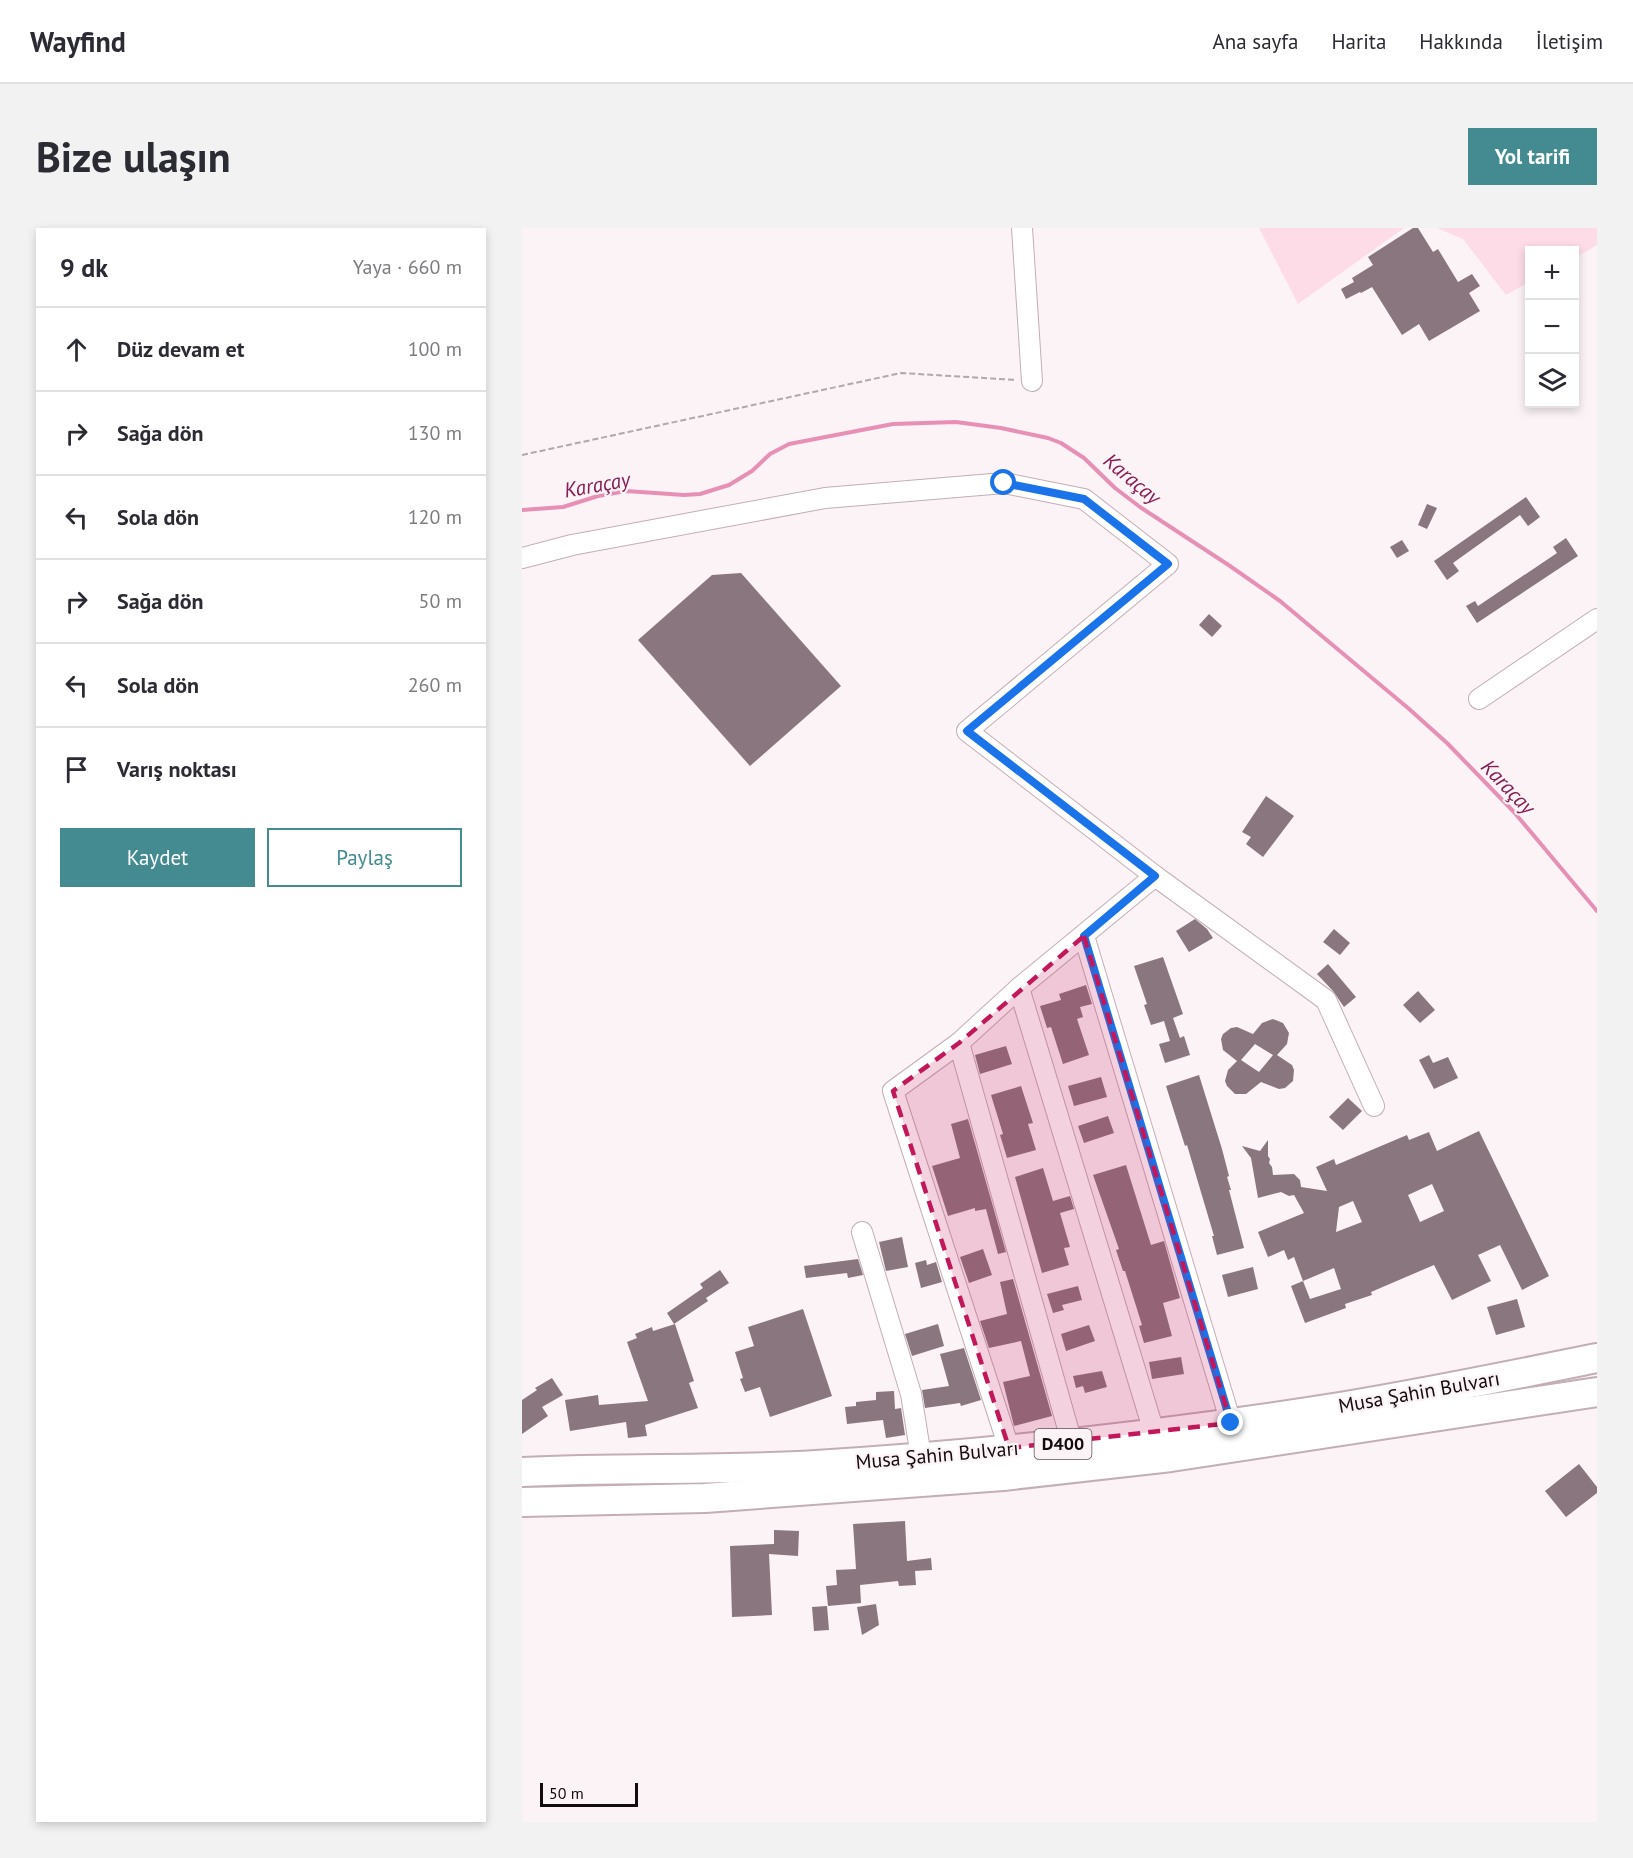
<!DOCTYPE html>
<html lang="tr">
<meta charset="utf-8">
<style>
body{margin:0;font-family:"PT Sans",sans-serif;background:#f2f2f3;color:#2b2b33}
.controls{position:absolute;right:18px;top:18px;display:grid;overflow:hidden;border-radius:0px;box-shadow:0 3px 9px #0003}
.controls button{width:54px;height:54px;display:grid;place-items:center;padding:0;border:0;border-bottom:2px solid #e1e1e2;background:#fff;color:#2b2b33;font:30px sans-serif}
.scale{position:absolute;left:18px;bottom:15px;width:98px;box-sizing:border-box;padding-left:6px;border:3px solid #130c0f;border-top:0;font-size:16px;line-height:21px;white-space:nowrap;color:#130c0f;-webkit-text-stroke:4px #fcf3f6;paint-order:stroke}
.stop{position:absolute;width:18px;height:18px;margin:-14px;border:4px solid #1a73e8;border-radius:50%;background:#fff}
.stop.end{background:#1a73e8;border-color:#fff;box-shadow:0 2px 6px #0008}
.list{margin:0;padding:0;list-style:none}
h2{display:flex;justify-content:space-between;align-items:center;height:78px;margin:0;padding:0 24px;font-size:26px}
h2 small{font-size:20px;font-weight:400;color:#7c7c81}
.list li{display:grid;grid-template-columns:39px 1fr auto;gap:18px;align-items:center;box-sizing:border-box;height:84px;padding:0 24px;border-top:2px solid #e1e1e2}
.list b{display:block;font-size:22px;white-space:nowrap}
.list em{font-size:20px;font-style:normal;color:#7c7c81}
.actions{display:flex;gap:12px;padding:18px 24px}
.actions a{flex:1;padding:14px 0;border:2px solid #448b91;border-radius:0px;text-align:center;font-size:21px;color:#448b91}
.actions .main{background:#448b91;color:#fff}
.icon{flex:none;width:33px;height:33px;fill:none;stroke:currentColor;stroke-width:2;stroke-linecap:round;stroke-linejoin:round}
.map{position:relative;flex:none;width:1075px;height:1594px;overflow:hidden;border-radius:0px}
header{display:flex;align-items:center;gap:36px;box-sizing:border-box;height:84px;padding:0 30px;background:#fff;border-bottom:2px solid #e1e1e2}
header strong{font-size:28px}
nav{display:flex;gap:33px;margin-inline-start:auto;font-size:21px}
.intro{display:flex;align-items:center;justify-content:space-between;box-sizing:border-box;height:144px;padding:0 36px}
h1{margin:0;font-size:42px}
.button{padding:15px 27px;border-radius:0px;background:#448b91;color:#fff;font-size:21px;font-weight:700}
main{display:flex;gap:36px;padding:0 36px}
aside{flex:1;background:#fff;border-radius:0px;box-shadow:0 3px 9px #0003}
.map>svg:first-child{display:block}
.green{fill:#fddce8}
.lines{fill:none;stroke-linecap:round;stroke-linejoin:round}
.stream{stroke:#e88fb6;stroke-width:4}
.building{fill:#8a767e;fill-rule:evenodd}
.minor-casing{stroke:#c3aeb6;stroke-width:22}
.highway-casing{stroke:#c3aeb6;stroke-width:32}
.path{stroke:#b1a8ab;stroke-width:2;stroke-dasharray:6 3;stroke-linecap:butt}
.minor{stroke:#fff;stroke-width:20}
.highway{stroke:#fff;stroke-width:28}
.route{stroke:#1a73e8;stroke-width:8}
.marked{fill:#c2185b;fill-opacity:0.2;stroke:#c2185b;stroke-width:4.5;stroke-dasharray:12 8;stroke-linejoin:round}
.labels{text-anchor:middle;stroke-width:4.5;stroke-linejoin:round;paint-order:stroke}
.shield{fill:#fcf3f6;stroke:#595154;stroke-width:1.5}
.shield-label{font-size:18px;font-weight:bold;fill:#130c0f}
.street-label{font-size:20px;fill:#130c0f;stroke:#fcf3f6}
.water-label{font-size:21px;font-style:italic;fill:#851e55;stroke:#fcf3f6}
</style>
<header>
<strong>Wayfind</strong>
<nav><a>Ana sayfa</a><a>Harita</a><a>Hakkında</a><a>İletişim</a></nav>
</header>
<div class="intro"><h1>Bize ulaşın</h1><a class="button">Yol tarifi</a></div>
<main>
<aside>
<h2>9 dk<small>Yaya · 660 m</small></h2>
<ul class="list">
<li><svg class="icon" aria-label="ahead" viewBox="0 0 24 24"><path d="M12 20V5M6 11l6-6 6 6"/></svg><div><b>Düz devam et</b></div><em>100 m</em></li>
<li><svg class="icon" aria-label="right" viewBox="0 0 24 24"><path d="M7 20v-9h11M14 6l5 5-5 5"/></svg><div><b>Sağa dön</b></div><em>130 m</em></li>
<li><svg class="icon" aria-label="left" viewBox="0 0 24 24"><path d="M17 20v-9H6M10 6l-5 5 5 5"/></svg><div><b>Sola dön</b></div><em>120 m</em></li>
<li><svg class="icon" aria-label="right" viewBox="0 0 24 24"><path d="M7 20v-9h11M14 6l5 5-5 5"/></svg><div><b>Sağa dön</b></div><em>50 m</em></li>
<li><svg class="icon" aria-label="left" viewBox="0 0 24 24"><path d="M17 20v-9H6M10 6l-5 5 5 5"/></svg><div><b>Sola dön</b></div><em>260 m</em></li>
<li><svg class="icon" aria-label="arrive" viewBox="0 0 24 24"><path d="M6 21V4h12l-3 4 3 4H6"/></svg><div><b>Varış noktası</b></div></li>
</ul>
<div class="actions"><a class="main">Kaydet</a><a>Paylaş</a></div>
</aside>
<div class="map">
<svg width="1075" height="1594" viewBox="0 0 1075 1594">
<rect width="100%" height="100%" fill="#fcf3f6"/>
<g class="green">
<path d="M 737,0 L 882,0 L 776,76 Z"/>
<path d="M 915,0 L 1075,0 L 1075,17 L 1053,30 L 1052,22 L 1008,22 L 1007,54 L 984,67 L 941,11 Z"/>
</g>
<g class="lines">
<path class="stream" d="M 0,282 L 41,279 L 76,268 L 104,263 L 162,267 L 178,266 L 207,257 L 230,243 L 248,226 L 267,216 L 371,196 L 434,194 L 479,200 L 526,210 L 539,215 L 562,230 L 593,260 L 618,279 L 708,338 L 758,373 L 886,480 L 925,515 L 992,584 L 1075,683"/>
</g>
<g class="building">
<path d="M 891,0 L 896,0 L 911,24 L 916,21 L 936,54 L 950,46 L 958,58 L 947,65 L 958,83 L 907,113 L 897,96 L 880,107 L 850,59 L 839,65 L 838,64 L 824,71 L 819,61 L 832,54 L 830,50 L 851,37 L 846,29 Z"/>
<path d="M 1004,269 L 1018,289 L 1006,298 L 998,287 L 931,335 L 937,343 L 925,352 L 912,333 Z"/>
<path d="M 905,276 L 915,280 L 905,301 L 896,297 Z"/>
<path d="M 1044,310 L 1056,328 L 955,395 L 944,378 L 953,373 L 956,378 L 1035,325 L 1031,319 Z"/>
<path d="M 880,312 L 887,323 L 875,330 L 868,319 Z"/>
<path d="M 219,345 L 319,458 L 228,538 L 116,412 L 190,347 Z"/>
<path d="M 687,386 L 700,398 L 690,409 L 677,397 Z"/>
<path d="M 744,568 L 772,588 L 741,629 L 724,616 L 729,609 L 720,604 Z"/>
<path d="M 673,691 L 685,701 L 691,710 L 667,724 L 654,703 Z"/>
<path d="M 812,701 L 828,715 L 818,727 L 801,714 Z"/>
<path d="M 641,729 L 661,786 L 651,790 L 658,810 L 662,808 L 668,827 L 643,835 L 637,816 L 648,813 L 642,793 L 629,797 L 622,777 L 625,776 L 612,738 Z"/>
<path d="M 806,736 L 834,769 L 822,779 L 811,763 L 795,746 Z"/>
<path d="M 564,757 L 570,776 L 558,779 L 561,789 L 555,791 L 567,827 L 541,836 L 529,799 L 525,800 L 518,778 L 539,772 L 537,766 Z"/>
<path d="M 896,763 L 913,782 L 898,795 L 881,777 Z"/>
<path d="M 751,791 L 761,795 L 767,805 L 765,816 L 755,827 L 770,837 L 772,842 L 771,853 L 763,860 L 757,861 L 739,854 L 724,866 L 713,866 L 705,858 L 703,853 L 706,842 L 715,833 L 701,822 L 699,811 L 701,806 L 709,800 L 715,799 L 731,806 L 740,795 ZM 733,816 L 751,827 L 737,844 L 719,832 Z"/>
<path d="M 484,818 L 490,836 L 458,846 L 453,827 Z"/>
<path d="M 907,827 L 911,835 L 926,829 L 936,850 L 912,861 L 897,832 Z"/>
<path d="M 677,847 L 700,921 L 707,948 L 705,949 L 709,962 L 707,962 L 722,1020 L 695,1027 L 690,1008 L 692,1008 L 665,917 L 663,918 L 644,858 Z"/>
<path d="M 579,849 L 585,869 L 552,878 L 546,858 Z"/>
<path d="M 499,858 L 511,895 L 506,896 L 514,922 L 485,930 L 478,907 L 481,906 L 469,867 Z"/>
<path d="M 826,870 L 840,883 L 821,902 L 807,889 Z"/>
<path d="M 586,888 L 592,905 L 562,915 L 556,898 Z"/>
<path d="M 446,891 L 484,1024 L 476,1026 L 464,981 L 453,983 L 453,980 L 426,988 L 410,938 L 438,930 L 429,896 Z"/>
<path d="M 957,903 L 1027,1048 L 1000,1062 L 978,1017 L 956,1027 L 969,1053 L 930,1072 L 912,1037 L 849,1064 L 850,1067 L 823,1076 L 824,1080 L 783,1095 L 769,1058 L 781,1053 L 788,1071 L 819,1061 L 812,1040 L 781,1053 L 772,1029 L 766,1032 L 762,1022 L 746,1029 L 736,1004 L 782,985 L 772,967 L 767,968 L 759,964 L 736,970 L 729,930 L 720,918 L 738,923 L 746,912 L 746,928 L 748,931 L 747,935 L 750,939 L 751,947 L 772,946 L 778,952 L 779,959 L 805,963 L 794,939 L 812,931 L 814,937 L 885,907 L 887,912 L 907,904 L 915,923 ZM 910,956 L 922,983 L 898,994 L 886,967 ZM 831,973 L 840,994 L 814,1004 L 817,979 Z"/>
<path d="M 604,937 L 629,1017 L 642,1013 L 658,1070 L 641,1075 L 650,1108 L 622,1115 L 617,1098 L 620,1097 L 603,1043 L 601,1043 L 594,1022 L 597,1021 L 571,947 Z"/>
<path d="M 521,940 L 531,973 L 548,968 L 552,981 L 538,985 L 548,1019 L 542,1020 L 547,1037 L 520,1045 L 493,949 Z"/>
<path d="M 380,1009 L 386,1039 L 364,1043 L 357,1014 Z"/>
<path d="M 461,1021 L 470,1047 L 447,1055 L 438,1029 Z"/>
<path d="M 336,1031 L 341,1047 L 326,1050 L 325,1045 L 284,1050 L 282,1038 Z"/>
<path d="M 404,1032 L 405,1037 L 414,1034 L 420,1054 L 399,1060 L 393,1035 Z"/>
<path d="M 731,1039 L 736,1061 L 706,1069 L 700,1047 Z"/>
<path d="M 198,1042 L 207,1055 L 184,1070 L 186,1073 L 152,1096 L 145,1085 L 181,1060 L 178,1056 Z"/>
<path d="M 491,1051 L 530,1188 L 492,1198 L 481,1154 L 508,1148 L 499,1113 L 467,1120 L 458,1093 L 485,1086 L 478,1054 Z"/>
<path d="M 556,1058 L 560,1072 L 540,1077 L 542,1082 L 531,1085 L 525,1066 Z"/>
<path d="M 995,1071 L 1003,1099 L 974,1107 L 965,1079 Z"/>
<path d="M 281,1081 L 310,1168 L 248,1189 L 238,1159 L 223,1164 L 218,1151 L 221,1150 L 213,1124 L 232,1118 L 226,1099 Z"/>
<path d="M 153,1096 L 172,1153 L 167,1155 L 176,1180 L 123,1197 L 125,1208 L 106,1210 L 104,1194 L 48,1203 L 43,1172 L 76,1167 L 77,1177 L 126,1173 L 105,1114 L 115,1110 L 113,1106 L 130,1099 L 131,1103 Z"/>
<path d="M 416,1096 L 422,1118 L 390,1128 L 383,1106 Z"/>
<path d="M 567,1097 L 573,1113 L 544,1123 L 539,1106 Z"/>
<path d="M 442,1120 L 459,1172 L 439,1178 L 438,1175 L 403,1180 L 400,1162 L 427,1158 L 418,1126 Z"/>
<path d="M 659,1129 L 662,1146 L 630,1151 L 627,1134 Z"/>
<path d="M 580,1143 L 585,1159 L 563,1165 L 561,1158 L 554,1160 L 551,1148 Z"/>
<path d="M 30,1150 L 41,1167 L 20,1179 L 26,1188 L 0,1206 L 0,1172 L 15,1162 L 13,1160 Z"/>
<path d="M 372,1163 L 373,1181 L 379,1180 L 383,1207 L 364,1210 L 361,1192 L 325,1196 L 323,1179 L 334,1178 L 334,1174 L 354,1172 L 354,1164 Z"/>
<path d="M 1057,1236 L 1075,1259 L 1075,1265 L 1044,1289 L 1023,1263 Z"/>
<path d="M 383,1293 L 385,1333 L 409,1330 L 410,1342 L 393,1343 L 394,1357 L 377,1358 L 376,1353 L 338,1357 L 339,1375 L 306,1378 L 304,1358 L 315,1357 L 314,1342 L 334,1341 L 331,1296 Z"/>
<path d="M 252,1302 L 277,1303 L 276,1328 L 247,1326 L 250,1387 L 210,1389 L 208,1318 L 252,1316 Z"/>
<path d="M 354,1376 L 357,1397 L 340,1407 L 335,1379 Z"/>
<path d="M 305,1378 L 307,1402 L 292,1403 L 290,1379 Z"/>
</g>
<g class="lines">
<defs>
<g id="minor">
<path d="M 500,0 L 510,153"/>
<path d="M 0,330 L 50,317 L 303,270 L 482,255 L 562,271 L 646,336 L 445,503 L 633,648 L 804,772 L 852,878"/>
<path d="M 957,471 L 1075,391"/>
<path d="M 562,708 L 709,1195"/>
<path d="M 497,760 L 632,1204"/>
<path d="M 437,815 L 550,1215"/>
<path d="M 340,1004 L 389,1166 L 399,1229"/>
<path d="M 487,1220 L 371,863 L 437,815 L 497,760 L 633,648"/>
</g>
<g id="highway">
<path d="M 0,1244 C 98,1239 196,1243 294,1237 C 471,1226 649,1206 824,1178 C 908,1164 991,1147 1075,1130"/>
<path d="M 0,1274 L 183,1270 L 481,1248 L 649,1229 L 1075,1164"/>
</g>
</defs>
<use href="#minor" class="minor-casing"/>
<use href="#highway" class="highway-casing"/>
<path class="path" d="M 0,227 L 379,145 L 495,152"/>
<use href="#minor" class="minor"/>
<use href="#highway" class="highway"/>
</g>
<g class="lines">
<path class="route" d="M 482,255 L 562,271 L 646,336 L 445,503 L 633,648 L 562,708 L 709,1195"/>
</g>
<path class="marked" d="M 562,708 L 709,1195 L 487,1220 L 371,863 L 437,815 Z"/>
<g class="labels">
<rect class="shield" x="512.5" y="1201" width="57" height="30" rx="4.5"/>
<g class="shield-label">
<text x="541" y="1222">D400</text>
</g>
<g class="street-label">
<text transform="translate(897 1164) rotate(-10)" y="7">Musa Şahin Bulvarı</text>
<text transform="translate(415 1227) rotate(-5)" y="7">Musa Şahin Bulvarı</text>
</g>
<g class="water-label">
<text transform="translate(610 251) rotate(40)" y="7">Karaçay</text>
<text transform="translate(75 257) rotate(-10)" y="7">Karaçay</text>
<text transform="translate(986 559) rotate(46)" y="7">Karaçay</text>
</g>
</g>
</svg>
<div class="controls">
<button>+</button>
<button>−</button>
<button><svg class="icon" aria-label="layers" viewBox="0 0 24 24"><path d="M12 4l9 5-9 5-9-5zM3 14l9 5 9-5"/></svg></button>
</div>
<div class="scale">50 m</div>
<div class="stop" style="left:482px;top:255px"></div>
<div class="stop end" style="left:709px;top:1195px"></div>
</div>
</main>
